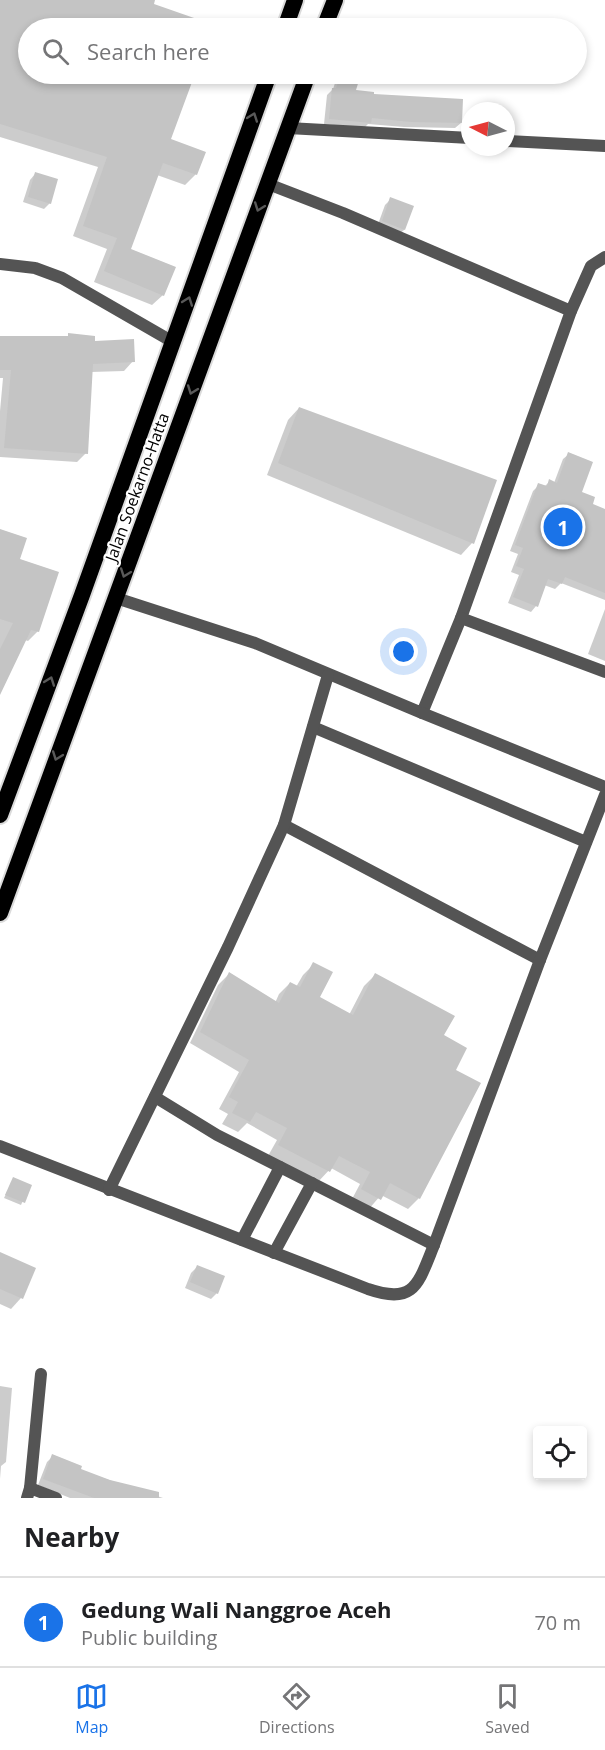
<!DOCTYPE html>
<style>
body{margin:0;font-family:"Open Sans",sans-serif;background:#f6f6f6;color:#202124}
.controls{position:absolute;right:18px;bottom:18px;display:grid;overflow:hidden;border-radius:6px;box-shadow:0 3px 9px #0003}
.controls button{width:54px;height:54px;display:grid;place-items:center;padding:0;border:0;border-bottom:2px solid #e0e0e0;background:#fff;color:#202124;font:30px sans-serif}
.compass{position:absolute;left:461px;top:102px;width:54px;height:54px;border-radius:50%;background:#fff;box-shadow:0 3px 9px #0003;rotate:276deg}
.you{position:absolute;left:404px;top:652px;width:21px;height:21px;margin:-15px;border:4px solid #fff;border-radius:50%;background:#1a73e8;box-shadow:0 0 0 9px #1a73e833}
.badge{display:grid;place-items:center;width:39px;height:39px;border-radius:50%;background:#1a73e8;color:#fff;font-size:20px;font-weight:700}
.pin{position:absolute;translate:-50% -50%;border:3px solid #fff;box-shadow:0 2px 6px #0006}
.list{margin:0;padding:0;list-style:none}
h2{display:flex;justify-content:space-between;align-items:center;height:78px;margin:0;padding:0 24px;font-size:26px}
h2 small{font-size:20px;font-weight:400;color:#757577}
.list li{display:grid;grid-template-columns:39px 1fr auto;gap:18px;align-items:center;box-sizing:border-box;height:90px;padding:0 24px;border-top:2px solid #e0e0e0}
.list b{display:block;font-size:22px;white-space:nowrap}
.list p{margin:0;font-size:20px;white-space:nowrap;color:#757577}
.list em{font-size:20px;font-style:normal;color:#757577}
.icon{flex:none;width:33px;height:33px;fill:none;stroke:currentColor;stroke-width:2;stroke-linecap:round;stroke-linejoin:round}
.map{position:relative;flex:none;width:605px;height:1498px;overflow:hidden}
.search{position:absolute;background:#fff;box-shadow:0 3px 9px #0003;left:18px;right:18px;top:18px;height:66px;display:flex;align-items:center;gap:15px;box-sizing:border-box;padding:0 21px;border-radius:33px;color:#757577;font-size:22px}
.sheet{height:168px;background:#fff}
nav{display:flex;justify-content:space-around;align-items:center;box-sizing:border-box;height:84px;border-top:2px solid #e0e0e0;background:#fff;font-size:16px;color:#757577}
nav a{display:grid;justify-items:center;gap:3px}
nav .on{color:#1a73e8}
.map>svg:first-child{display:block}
.shadow{fill:#0003}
.building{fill:#c4c4c4}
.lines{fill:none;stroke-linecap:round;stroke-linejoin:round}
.trunk-casing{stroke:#dbdbdb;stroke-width:20}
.service{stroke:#545454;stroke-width:12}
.minor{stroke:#545454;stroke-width:12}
.trunk{stroke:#000;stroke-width:16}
.oneway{stroke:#595959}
.labels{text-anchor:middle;stroke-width:4.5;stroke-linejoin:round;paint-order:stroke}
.street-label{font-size:16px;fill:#000;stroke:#fff}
</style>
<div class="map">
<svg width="605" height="1498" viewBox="0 0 605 1498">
<rect width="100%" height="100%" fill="#fff"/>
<g class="shadow">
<path d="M 0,0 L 153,0 L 152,5 L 210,26 L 209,28 L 28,28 L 28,74 L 193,74 L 169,140 L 196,174 L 185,185 L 157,175 L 130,250 L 163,295 L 152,305 L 94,282 L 107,249 L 73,236 L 98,167 L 0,137 Z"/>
<path d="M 338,74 L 360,74 L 354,91 L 461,123 L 455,128 L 404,127 L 368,124 L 364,128 L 324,124 L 327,95 L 333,89 Z"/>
<path d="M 35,174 L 50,203 L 44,209 L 23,202 L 30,180 Z"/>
<path d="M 391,199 L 412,207 L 404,230 L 398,235 L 377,227 L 385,205 Z"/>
<path d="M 69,335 L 93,342 L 133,361 L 124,371 L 91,372 L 86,453 L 77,462 L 0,457 L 0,411 L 3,378 L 0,378 L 0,337 L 66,338 Z"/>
<path d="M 299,408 L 495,481 L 472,543 L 461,555 L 267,475 L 288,420 Z"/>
<path d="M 569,454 L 580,493 L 591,505 L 605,510 L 605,600 L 561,583 L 555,589 L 544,585 L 536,606 L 531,612 L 508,603 L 519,575 L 511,572 L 518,554 L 510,551 L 533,491 L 539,485 L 544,487 L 550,481 L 554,483 L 563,459 Z"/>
<path d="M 0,530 L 18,560 L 38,631 L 28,641 L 25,640 L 0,692 Z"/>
<path d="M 605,609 L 605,661 L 588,654 Z"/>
<path d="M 314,964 L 318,998 L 349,1015 L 364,986 L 375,975 L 442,1036 L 454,1070 L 479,1084 L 419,1198 L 408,1209 L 381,1195 L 368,1210 L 351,1201 L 360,1184 L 331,1168 L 318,1182 L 268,1156 L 277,1140 L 247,1123 L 238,1132 L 222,1124 L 228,1114 L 219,1109 L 239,1072 L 190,1043 L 218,985 L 229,974 L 275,1003 L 279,994 L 290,983 L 296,987 L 303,975 Z"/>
<path d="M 13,1179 L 30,1185 L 21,1205 L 4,1198 Z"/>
<path d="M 0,1253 L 21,1298 L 11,1309 L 0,1304 Z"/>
<path d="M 197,1267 L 217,1293 L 211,1299 L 185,1288 L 191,1273 Z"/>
<path d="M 0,1386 L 12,1388 L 6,1462 L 1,1466 L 0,1479 Z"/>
<path d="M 53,1456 L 79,1470 L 163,1498 L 70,1498 L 38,1485 L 47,1462 Z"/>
</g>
<g class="building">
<path d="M 0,0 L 155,0 L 154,4 L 217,26 L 216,28 L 28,28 L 28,74 L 195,74 L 171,139 L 206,152 L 197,175 L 163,163 L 131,249 L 176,267 L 164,296 L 104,271 L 117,238 L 83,226 L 107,157 L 0,124 Z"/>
<path d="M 341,74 L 361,74 L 356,90 L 374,92 L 374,94 L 463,99 L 462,123 L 411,122 L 372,118 L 371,123 L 329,119 L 332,88 L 336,88 Z"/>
<path d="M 35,172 L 58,179 L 51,204 L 28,197 Z"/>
<path d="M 390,197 L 414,206 L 405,230 L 382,221 Z"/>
<path d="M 68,333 L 95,336 L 95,341 L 134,339 L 135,362 L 93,364 L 88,454 L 4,448 L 11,370 L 0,370 L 0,336 L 68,336 Z"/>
<path d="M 299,407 L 497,480 L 474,544 L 278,463 Z"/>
<path d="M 568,452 L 593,462 L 582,492 L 595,497 L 593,504 L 605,509 L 605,593 L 565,577 L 562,584 L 548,579 L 538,607 L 513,597 L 524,569 L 516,566 L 523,548 L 515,545 L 538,483 L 547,486 L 549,479 L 557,483 Z"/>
<path d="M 0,529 L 27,538 L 20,559 L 59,572 L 39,632 L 31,630 L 0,695 L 0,649 L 13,623 L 0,619 Z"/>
<path d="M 313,962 L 333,972 L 320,997 L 353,1015 L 375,973 L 455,1016 L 444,1035 L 467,1048 L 456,1070 L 481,1083 L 420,1199 L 390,1183 L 381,1200 L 361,1189 L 370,1172 L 339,1156 L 330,1172 L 278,1145 L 287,1128 L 256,1112 L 250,1122 L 232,1113 L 238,1102 L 229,1097 L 249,1060 L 200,1032 L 229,972 L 279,1003 L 290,982 L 300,987 Z"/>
<path d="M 13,1177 L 32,1185 L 25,1203 L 5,1195 Z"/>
<path d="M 0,1252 L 36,1268 L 23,1299 L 0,1289 Z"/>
<path d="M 197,1265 L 225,1276 L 218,1294 L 190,1282 Z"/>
<path d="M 52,1454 L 82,1466 L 81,1469 L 110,1480 L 159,1492 L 159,1498 L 94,1498 L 43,1479 Z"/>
</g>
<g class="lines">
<defs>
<g id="trunk">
<path d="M 285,28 L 295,0"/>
<path d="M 324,28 L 335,0"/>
<path d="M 0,815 L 82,595 L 269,74"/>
<path d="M 0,913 L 308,74"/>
</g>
</defs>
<use href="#trunk" class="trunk-casing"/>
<g class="service">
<path d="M 268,184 L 343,213 L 571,311"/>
<path d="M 0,264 L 35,268 L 62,278 L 173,342"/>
<path d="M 116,598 L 255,643 L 422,713 L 461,618 L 571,311 L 591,266 L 605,257"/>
<path d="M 461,618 L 605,672"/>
<path d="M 422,713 L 605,787"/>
<path d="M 313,727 L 586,842"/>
<path d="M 284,825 L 540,960"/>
<path d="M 155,1097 L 217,1135 L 434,1245"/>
<path d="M 0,1146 L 368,1289 C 415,1305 418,1284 434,1245 L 540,960 L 605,795"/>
<path d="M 109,1190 L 228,947 L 284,825 L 328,675"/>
<path d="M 242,1240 L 280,1167"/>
<path d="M 274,1253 L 312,1183"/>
</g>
<g class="minor">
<path d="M 288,128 L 470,138"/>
<path d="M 506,141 L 605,146"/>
<path d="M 30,1488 L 56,1498"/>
<path d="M 27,1498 L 30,1488 L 41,1374"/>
</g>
<use href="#trunk" class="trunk"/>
</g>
<defs><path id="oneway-chevron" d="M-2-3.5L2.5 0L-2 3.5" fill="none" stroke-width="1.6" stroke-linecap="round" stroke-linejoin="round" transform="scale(1.5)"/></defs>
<g class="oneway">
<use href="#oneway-chevron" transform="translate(253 117) rotate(-70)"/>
<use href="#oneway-chevron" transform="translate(259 207) rotate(110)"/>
<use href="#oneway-chevron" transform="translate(188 301) rotate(-70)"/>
<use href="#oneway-chevron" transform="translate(192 390) rotate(110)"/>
<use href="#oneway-chevron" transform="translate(125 573) rotate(110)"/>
<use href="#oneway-chevron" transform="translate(50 681) rotate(-70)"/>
<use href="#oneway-chevron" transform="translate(57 756) rotate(110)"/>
</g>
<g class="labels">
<g class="street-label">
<text transform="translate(137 487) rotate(-70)" y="6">Jalan Soekarno-Hatta</text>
</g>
</g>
</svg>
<div class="controls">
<button><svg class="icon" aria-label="locate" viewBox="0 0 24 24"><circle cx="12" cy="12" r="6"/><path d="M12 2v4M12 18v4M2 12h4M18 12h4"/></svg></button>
</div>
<svg class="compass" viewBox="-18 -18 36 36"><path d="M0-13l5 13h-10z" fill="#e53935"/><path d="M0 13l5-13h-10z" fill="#757577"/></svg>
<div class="you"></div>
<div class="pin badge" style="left:563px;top:527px">1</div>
<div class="search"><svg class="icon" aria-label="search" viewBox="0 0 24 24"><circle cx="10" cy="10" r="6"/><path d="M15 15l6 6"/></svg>Search here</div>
</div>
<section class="sheet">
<h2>Nearby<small></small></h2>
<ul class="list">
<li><span class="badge">1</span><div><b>Gedung Wali Nanggroe Aceh</b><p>Public building</p></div><em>70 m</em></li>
</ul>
</section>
<nav>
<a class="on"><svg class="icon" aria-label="map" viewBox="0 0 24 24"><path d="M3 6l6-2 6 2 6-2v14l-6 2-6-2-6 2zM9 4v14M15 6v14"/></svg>Map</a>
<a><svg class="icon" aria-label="directions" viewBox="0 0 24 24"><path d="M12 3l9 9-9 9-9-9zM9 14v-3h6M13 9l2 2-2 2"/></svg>Directions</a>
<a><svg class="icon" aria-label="saved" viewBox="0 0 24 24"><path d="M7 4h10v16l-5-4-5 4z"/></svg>Saved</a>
</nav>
